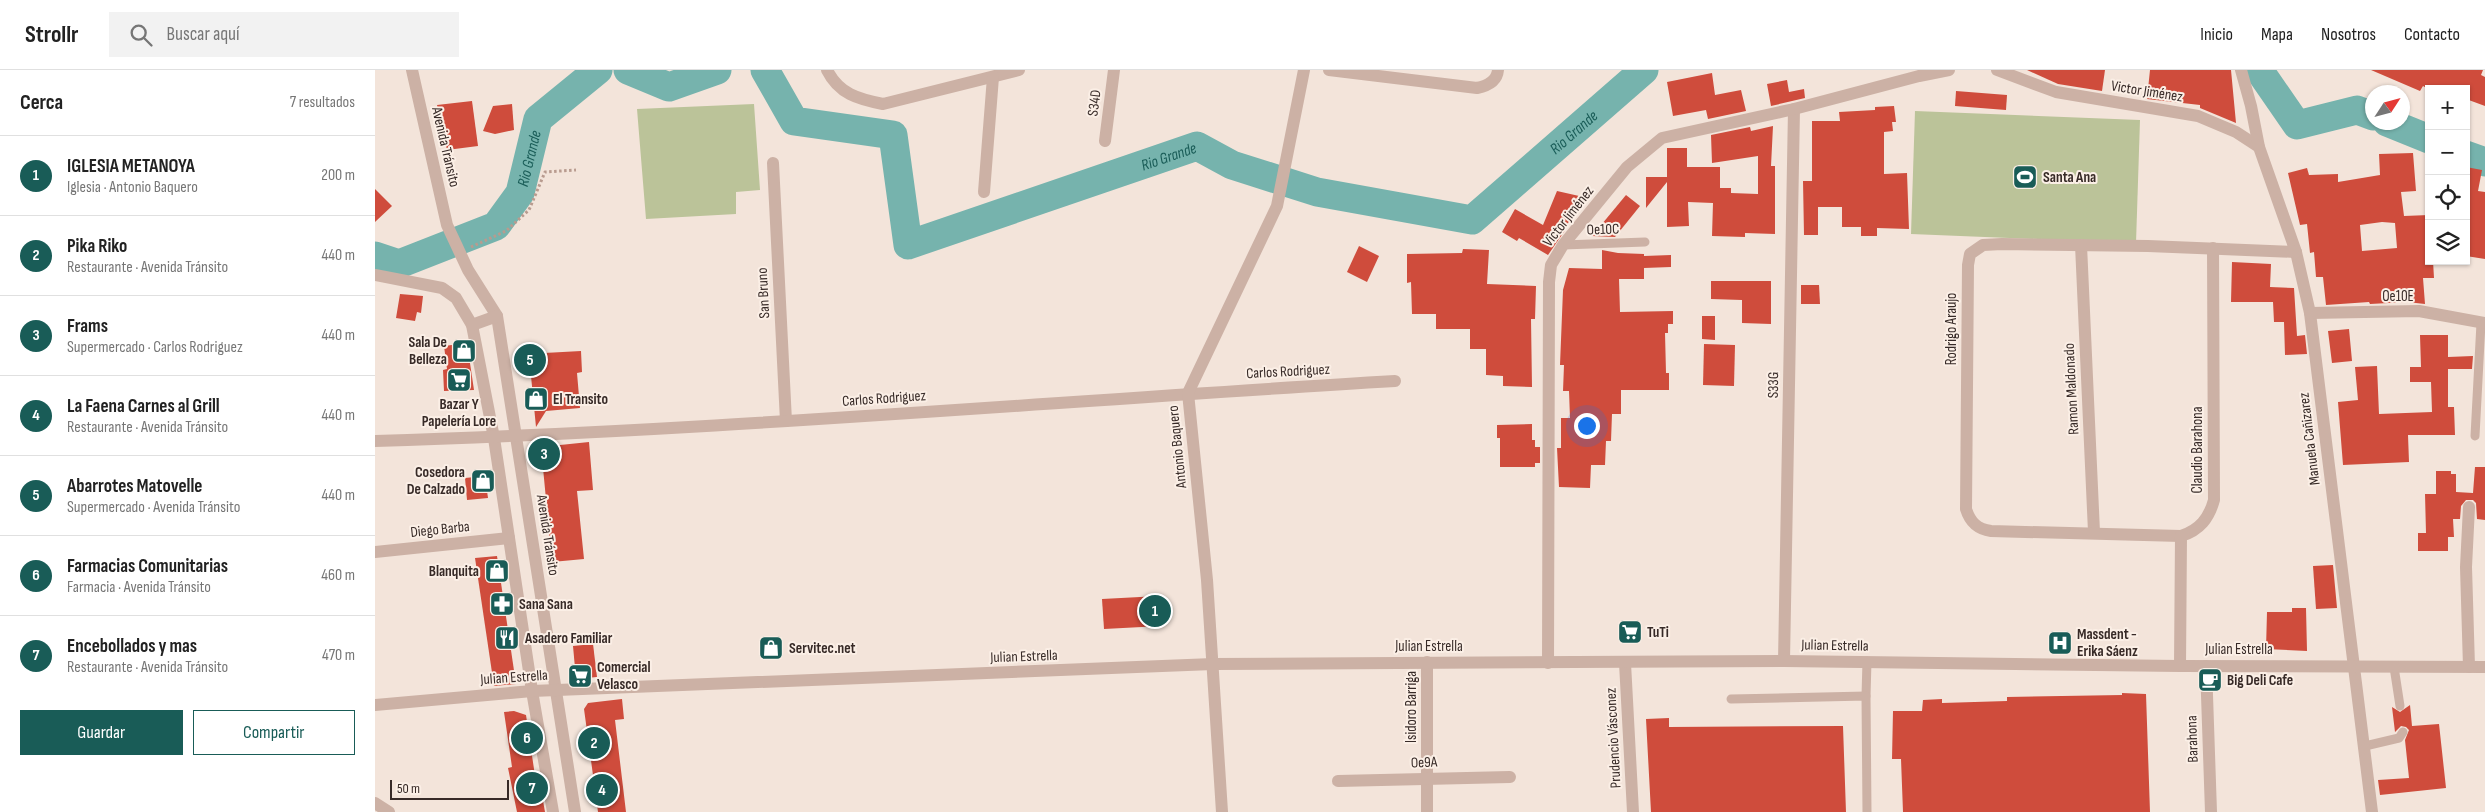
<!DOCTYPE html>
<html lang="es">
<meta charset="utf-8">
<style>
body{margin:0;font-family:"Sofia Sans Condensed",sans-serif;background:#f2f2f2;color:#222}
.controls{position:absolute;right:15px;top:15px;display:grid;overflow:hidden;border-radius:0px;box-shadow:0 1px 4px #0004}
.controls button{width:45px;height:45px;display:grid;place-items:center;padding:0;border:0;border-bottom:1px solid #e0e0e0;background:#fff;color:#222;font:25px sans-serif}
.compass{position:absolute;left:1990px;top:15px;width:45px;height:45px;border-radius:50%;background:#fff;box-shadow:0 1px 4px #0004;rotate:54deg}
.scale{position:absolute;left:15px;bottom:12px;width:119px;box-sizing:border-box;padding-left:5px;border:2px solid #372a27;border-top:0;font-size:14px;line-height:18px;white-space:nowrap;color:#372a27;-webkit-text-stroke:4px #fbefe6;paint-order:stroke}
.you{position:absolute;left:1211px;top:355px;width:18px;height:18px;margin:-12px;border:4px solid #fff;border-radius:50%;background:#1a73e8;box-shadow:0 0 0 8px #1a73e833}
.badge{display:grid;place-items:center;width:32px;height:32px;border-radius:50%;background:#195c57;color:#fff;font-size:16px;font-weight:700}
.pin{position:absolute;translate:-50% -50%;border:2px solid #fff;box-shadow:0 1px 5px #0006}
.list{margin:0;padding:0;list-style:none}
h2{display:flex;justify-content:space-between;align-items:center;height:65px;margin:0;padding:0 20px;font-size:21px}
h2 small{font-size:16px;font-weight:400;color:#767676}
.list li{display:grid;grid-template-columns:32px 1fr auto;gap:15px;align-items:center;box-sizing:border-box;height:80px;padding:0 20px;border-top:1px solid #e0e0e0}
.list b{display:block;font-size:19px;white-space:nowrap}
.list p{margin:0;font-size:16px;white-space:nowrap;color:#767676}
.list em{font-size:16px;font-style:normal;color:#767676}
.actions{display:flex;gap:10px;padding:15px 20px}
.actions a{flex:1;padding:11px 0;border:1px solid #195c57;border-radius:0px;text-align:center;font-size:18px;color:#195c57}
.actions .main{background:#195c57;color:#fff}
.icon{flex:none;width:28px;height:28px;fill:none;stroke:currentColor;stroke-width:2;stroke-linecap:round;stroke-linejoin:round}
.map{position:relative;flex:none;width:2110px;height:742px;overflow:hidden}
header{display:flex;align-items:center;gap:30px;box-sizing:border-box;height:70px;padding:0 25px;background:#fff;border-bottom:1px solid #e0e0e0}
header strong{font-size:24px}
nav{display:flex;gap:28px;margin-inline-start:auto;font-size:18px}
.search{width:350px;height:45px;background:#f2f2f2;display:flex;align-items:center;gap:12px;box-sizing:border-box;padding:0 18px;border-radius:0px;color:#767676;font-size:19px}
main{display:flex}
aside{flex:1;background:#fff}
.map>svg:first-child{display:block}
.green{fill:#bbc399}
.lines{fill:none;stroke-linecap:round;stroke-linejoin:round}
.river{stroke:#76b3ad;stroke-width:29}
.building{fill:#cf4c3c;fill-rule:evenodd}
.path{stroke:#b89b8f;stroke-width:3;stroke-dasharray:2.5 2.5;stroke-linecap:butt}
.service{stroke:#ccb1a5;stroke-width:9}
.minor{stroke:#ccb1a5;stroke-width:12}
.tertiary{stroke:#ccb1a5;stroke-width:12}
.labels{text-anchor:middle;stroke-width:4;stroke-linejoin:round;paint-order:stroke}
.street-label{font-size:15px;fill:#372a27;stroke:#fbefe6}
.poi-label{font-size:15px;font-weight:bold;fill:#372a27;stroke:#fbefe6;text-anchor:start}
.water-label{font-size:16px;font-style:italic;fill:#195c57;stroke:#fbefe6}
</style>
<header>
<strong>Strollr</strong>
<div class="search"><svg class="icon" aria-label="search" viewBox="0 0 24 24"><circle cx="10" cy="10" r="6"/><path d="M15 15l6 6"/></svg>Buscar aquí</div>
<nav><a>Inicio</a><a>Mapa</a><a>Nosotros</a><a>Contacto</a></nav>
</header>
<main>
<aside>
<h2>Cerca<small>7 resultados</small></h2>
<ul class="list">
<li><span class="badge">1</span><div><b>IGLESIA METANOYA</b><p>Iglesia · Antonio Baquero</p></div><em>200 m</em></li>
<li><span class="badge">2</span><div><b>Pika Riko</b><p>Restaurante · Avenida Tránsito</p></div><em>440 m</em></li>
<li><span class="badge">3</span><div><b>Frams</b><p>Supermercado · Carlos Rodriguez</p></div><em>440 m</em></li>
<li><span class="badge">4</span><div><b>La Faena Carnes al Grill</b><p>Restaurante · Avenida Tránsito</p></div><em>440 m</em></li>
<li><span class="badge">5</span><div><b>Abarrotes Matovelle</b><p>Supermercado · Avenida Tránsito</p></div><em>440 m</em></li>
<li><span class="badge">6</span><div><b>Farmacias Comunitarias</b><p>Farmacia · Avenida Tránsito</p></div><em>460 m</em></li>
<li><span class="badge">7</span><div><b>Encebollados y mas</b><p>Restaurante · Avenida Tránsito</p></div><em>470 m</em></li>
</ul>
<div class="actions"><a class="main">Guardar</a><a>Compartir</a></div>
</aside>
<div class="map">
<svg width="2110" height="742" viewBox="0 0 2110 742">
<rect width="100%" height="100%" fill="#f3e4da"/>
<g class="green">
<path d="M 379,34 L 385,120 L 361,122 L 361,144 L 271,149 L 262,39 Z"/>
<path d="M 1540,41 L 1765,50 L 1761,173 L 1536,164 Z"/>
</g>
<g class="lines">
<g class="river">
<path d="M 253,0 L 294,17 L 342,0"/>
<path id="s1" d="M 390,0 L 419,51 L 518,65 L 533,175 L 822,76 L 857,95 L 942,122 L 1097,150 L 1269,0"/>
<path d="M 1884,0 L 1922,55 L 1982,40 L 1998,46"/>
<path d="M 2012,52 L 2054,69"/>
<path d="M 2091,85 L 2110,92"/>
<path id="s2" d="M 0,186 L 24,194 L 121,156 L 145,123 L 163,49 L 223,0"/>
</g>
</g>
<g class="building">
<path d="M 1652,0 L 1730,0 L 1727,21 L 1683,14 Z"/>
<path d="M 1775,0 L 1856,0 L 1861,53 L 1825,38 L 1825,35 L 1772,29 Z"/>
<path d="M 1996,0 L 2108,0 L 2106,5 L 2110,7 L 2110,36 L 2091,29 L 2091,19 L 2053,19 L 2048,16 L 2045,21 Z"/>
<path d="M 1337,3 L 1340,25 L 1366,20 L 1371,41 L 1333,49 L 1331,40 L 1298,46 L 1292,12 Z"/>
<path d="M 1412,10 L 1414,22 L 1429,19 L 1430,28 L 1396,36 L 1392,14 Z"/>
<path d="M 1581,21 L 1632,25 L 1631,40 L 1580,36 Z"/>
<path d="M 97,31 L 103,76 L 72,80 L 62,35 Z"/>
<path d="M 137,34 L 139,60 L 120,64 L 108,61 L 118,36 Z"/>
<path d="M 1519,36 L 1521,52 L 1517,52 L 1518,61 L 1509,62 L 1509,104 L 1532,103 L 1534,159 L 1502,158 L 1502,166 L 1486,166 L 1486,157 L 1467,157 L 1467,137 L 1443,137 L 1443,165 L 1429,165 L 1428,111 L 1437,111 L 1437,51 L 1465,51 L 1464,42 L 1500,40 L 1500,37 Z"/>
<path d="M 1398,56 L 1396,96 L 1400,96 L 1400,164 L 1370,163 L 1370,167 L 1337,166 L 1338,133 L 1313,132 L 1314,156 L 1292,157 L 1292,112 L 1271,138 L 1271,107 L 1292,107 L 1292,78 L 1312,78 L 1312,97 L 1345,97 L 1345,118 L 1356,118 L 1356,123 L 1383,124 L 1383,86 L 1337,93 L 1336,65 L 1375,57 L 1376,61 Z"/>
<path d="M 2038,83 L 2041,121 L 2026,122 L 2029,146 L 2054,145 L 2054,191 L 2058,191 L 2059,208 L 2048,208 L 2050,234 L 2032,232 L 1995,234 L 1994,232 L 1951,235 L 1948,207 L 1941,207 L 1939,182 L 1935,183 L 1932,154 L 1925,155 L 1913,103 L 1932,98 L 1934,105 L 1963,104 L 1963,112 L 2005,105 L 2004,84 ZM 2007,152 L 2020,153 L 2022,178 L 1987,181 L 1985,155 Z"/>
<path d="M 2091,97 L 2107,100 L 2103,121 L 2110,122 L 2110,189 L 2091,186 Z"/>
<path d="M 0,119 L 17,136 L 0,152 Z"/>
<path d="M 1182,121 L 1213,128 L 1189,158 L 1191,159 L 1173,185 L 1144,168 L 1142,171 L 1127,162 L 1140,139 L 1168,155 Z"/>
<path d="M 1251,125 L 1265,136 L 1240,167 L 1217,166 Z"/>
<path d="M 984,176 L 1004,186 L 992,212 L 972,202 Z"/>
<path d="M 1088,179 L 1114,180 L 1112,214 L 1161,216 L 1160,249 L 1156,249 L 1157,317 L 1128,316 L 1128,306 L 1111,305 L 1111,279 L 1095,279 L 1095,259 L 1061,259 L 1061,244 L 1037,244 L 1036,212 L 1032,213 L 1032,184 L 1087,183 Z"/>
<path d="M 1227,180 L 1243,183 L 1269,184 L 1269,186 L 1296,185 L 1296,197 L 1269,198 L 1269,209 L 1244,209 L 1245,242 L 1298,241 L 1298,254 L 1293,254 L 1293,263 L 1290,263 L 1291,303 L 1294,303 L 1294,320 L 1246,320 L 1246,344 L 1237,344 L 1236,371 L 1231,371 L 1230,395 L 1216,395 L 1215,418 L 1184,417 L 1182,378 L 1186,378 L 1186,348 L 1195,348 L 1194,321 L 1188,321 L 1189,295 L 1185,295 L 1188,220 L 1194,198 L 1227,199 Z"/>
<path d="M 1857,192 L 1896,194 L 1895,217 L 1919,218 L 1922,266 L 1930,265 L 1932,284 L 1910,285 L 1909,252 L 1899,252 L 1898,232 L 1856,232 Z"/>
<path d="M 1336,211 L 1396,211 L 1396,254 L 1367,253 L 1367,230 L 1336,229 Z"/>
<path d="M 1426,215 L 1444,215 L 1445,234 L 1426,234 Z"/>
<path d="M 25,224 L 48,226 L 46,243 L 42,242 L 40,251 L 21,248 Z"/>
<path d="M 1327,246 L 1340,246 L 1340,270 L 1327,269 Z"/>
<path d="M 1974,259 L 1977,291 L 1957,293 L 1953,261 Z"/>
<path d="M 2045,265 L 2073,265 L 2073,287 L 2098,286 L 2097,299 L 2073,299 L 2073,337 L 2079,337 L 2080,365 L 2033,365 L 2034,392 L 1968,395 L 1963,332 L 1983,330 L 1980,297 L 2002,296 L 2004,344 L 2057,342 L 2056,312 L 2035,312 L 2035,297 L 2046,297 Z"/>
<path d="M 92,273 L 99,320 L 69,321 L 68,300 L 72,299 L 69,276 Z"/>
<path d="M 1329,274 L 1360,275 L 1359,316 L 1328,315 Z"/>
<path d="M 206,281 L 207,302 L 202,303 L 205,338 L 171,341 L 161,357 L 156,306 L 153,306 L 151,284 Z"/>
<path d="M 1157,354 L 1157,370 L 1160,370 L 1160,377 L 1165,377 L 1165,393 L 1160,393 L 1160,397 L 1125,397 L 1125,368 L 1122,368 L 1122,355 Z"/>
<path d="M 214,372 L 218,420 L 202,421 L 209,489 L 177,492 L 166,377 Z"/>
<path d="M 2100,397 L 2110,397 L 2110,450 L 2102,449 L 2101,433 L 2098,430 L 2091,430 L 2086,436 L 2085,449 L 2078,449 L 2079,467 L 2073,467 L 2073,481 L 2043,481 L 2043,463 L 2051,463 L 2050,424 L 2061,424 L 2061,401 L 2076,401 L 2076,404 L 2081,404 L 2081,422 L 2098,423 Z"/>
<path d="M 110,406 L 113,428 L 92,430 L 90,408 Z"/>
<path d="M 122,486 L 141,614 L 119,616 L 100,488 Z"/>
<path d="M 1958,495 L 1962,538 L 1941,539 L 1938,496 Z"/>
<path d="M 784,526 L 786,556 L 729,559 L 727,529 Z"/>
<path d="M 1917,538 L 1931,538 L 1932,581 L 1891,579 L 1892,542 L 1917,542 Z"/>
<path d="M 218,574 L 222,607 L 201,609 L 198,576 Z"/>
<path d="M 1747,623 L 1771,624 L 1775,742 L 1528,742 L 1526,689 L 1517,689 L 1518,641 L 1547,641 L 1548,630 L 1567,629 L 1567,633 L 1632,631 L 1632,627 L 1747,625 Z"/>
<path d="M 247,629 L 249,649 L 240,650 L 251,742 L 223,742 L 209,639 L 213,633 Z"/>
<path d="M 2035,635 L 2037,656 L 2064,654 L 2071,718 L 2005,725 L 2003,710 L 2034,708 L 2030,670 L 2034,660 L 2031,657 L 2026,656 L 2020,662 L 2017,637 L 2025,642 Z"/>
<path d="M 139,641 L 151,645 L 163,726 L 167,725 L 170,742 L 142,742 L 133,698 L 137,697 L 129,642 Z"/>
<path d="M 1294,648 L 1294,657 L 1468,656 L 1471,742 L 1276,742 L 1271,649 Z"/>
</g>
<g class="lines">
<path class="path" d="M 96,177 L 131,161 L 154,140 L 170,102 L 201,100"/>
<g class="service">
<path d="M 1188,175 L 1270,172"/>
<path d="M 2100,366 L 2106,253"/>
<path d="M 2019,597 L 2025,636"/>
<path d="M 1491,626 L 1492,591"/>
<path d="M 1356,629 L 1491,626 L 1492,742"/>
<path d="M 1990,676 L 2024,668 L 2028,662"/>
</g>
<g class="minor">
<path d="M 37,0 L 72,155 L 93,200 L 122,246 L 200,742"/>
<path d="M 452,0 C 464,24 483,29 508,34 L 644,0"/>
<path d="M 954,0 L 1102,18 C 1112,16 1122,11 1123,0"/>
<path d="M 1622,0 L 1681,22 L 1823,46 L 1861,62 L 1884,77"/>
<path d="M 1866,0 L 1876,36 L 1884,77 L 1921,182 L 1935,243 L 1997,742"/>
<path d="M 730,71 L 739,0"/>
<path d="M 398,93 L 411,351"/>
<path d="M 609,122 L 618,7"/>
<path d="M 1706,175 L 1719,462"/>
<path d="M 0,205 L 67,218 L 81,228 L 97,255 L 119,368 L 157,621 L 178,742"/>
<path d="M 1935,243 L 2044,241 L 2110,253"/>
<path d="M 97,255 L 122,246"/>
<path d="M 0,371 C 340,361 680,331 1020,311"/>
<path d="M 2094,437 L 2091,497 L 2094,597"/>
<path d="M 1806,466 L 1616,461 C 1602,459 1595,452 1591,439 L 1593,195 L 1595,184 L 1608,175 L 1627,174 L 1773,176 L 1921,182"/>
<path d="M 0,482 L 134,468"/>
<path d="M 1409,591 L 1419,39"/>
<path d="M 1052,592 L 1052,742"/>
<path d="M 1173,593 L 1174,212 L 1176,195 L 1188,175 L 1252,97 L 1287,68 L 1419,39 L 1544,6 L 1574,0"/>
<path d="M 1250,593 L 1258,742"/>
<path d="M 1805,596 L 1806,466 C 1825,460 1834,448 1839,430 L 1838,178"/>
<path d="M 1831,596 L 1836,742"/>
<path d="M 963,711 L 1135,707"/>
<path d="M 847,742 L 832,510 L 813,323 L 902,136 L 929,0"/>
</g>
<g class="tertiary">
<path d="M 0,635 L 157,621 L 838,594 L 1409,591 L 1805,596 L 2110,597"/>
<path d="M 0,733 L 14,742"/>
</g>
</g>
<defs>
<symbol id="stadium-square" viewBox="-11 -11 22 22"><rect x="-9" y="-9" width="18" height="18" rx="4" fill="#195c57" stroke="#fbefe6"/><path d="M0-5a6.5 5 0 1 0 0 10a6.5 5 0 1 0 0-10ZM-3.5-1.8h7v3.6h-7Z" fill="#fff"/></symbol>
<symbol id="shop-square" viewBox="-11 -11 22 22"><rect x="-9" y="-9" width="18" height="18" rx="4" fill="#195c57" stroke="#fbefe6"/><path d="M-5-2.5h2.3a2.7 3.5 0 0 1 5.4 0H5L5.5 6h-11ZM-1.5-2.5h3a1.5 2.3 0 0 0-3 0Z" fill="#fff"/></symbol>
<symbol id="supermarket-square" viewBox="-11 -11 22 22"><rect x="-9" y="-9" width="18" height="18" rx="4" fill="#195c57" stroke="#fbefe6"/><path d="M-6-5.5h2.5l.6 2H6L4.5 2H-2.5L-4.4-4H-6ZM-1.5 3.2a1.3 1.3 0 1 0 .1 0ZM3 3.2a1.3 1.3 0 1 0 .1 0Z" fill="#fff"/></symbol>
<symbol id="pharmacy-square" viewBox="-11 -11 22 22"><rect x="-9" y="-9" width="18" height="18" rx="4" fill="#195c57" stroke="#fbefe6"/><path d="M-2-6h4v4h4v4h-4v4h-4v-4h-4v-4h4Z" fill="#fff"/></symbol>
<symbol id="restaurant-square" viewBox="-11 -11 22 22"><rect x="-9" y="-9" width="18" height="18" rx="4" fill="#195c57" stroke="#fbefe6"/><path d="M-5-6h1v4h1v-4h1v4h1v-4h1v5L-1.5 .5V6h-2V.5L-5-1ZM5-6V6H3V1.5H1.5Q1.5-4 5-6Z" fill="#fff"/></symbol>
<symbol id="hospital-square" viewBox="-11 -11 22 22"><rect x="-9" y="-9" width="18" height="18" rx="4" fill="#195c57" stroke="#fbefe6"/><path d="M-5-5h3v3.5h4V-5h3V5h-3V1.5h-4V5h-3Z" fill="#fff"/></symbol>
<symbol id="cafe-square" viewBox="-11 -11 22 22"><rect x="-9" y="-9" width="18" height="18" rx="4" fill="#195c57" stroke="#fbefe6"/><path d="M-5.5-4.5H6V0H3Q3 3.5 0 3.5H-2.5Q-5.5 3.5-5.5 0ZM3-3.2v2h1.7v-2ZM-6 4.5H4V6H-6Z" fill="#fff"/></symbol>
</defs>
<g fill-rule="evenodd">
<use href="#stadium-square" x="1636" y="93" width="28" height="28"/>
<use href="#shop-square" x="75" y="267" width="28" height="28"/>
<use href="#supermarket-square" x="70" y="296" width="28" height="28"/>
<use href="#shop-square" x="147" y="315" width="28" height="28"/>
<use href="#shop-square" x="94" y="397" width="28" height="28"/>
<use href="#shop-square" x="108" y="487" width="28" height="28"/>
<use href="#pharmacy-square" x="113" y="520" width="28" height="28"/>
<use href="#supermarket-square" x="1241" y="548" width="28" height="28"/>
<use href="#restaurant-square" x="118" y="554" width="28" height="28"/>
<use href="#hospital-square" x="1671" y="559" width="28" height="28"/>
<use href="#shop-square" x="382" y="564" width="28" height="28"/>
<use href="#supermarket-square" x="191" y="592" width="28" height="28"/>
<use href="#cafe-square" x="1821" y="596" width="28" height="28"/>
</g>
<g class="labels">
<g class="street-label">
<text transform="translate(1772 21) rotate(9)" y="5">Victor Jiménez</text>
<text transform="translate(719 33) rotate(-83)" y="5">S34D</text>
<text transform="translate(71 77) rotate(77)" y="5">Avenida Tránsito</text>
<text transform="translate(1193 146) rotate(-52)" y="5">Victor Jiménez</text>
<text transform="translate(1228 159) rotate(-2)" y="5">Oe10C</text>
<text transform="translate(388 223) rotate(-93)" y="5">San Bruno</text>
<text x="2023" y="231">Oe10E</text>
<text transform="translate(1576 259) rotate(-90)" y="5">Rodrigo Araujo</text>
<text transform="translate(913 301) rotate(-3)" y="5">Carlos Rodriguez</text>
<text transform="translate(1398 315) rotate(-89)" y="5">S33G</text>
<text transform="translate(1696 319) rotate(-93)" y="5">Ramon Maldonado</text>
<text transform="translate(509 328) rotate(-4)" y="5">Carlos Rodriguez</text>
<text transform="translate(1934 369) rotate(-97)" y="5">Manuela Cañizarez</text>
<text transform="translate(802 377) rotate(-96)" y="5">Antonio Baquero</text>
<text transform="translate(1822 380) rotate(-90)" y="5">Claudio Barahona</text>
<text transform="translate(65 459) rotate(-6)" y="5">Diego Barba</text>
<text transform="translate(173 465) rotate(81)" y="5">Avenida Tránsito</text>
<text transform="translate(1460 575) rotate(1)" y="5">Julian Estrella</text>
<text x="1054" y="581">Julian Estrella</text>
<text x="1864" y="584">Julian Estrella</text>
<text transform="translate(649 586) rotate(-2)" y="5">Julian Estrella</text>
<text transform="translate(139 607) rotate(-4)" y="5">Julian Estrella</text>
<text transform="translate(1036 637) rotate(-90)" y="5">Isidoro Barriga</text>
<text transform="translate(1238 668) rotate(-93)" y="5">Prudencio Vásconez</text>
<text transform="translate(1817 669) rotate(-92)" y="5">Barahona</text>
<text transform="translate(1049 692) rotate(-2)" y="5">Oe9A</text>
</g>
<g class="poi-label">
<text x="1668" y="112">Santa Ana</text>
<text x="72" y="277" text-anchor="end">Sala De<tspan x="72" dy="17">Belleza</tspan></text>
<text x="178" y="334">El Transito</text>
<text x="84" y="339" text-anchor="middle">Bazar Y<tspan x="84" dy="17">Papelería Lore</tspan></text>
<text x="90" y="407" text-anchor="end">Cosedora<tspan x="90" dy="17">De Calzado</tspan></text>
<text x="104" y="506" text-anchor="end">Blanquita</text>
<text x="144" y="539">Sana Sana</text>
<text x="1272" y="567">TuTi</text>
<text x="1702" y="569">Massdent -<tspan x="1702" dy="17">Erika Sáenz</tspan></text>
<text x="150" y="573">Asadero Familiar</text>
<text x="414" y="583">Servitec.net</text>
<text x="222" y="602">Comercial<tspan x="222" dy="17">Velasco</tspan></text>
<text x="1852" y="615">Big Deli Cafe</text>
</g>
<g class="water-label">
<text dy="6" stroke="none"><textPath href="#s1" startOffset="996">Rio Grande</textPath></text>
<text dy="6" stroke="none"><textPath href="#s2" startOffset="206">Rio Grande</textPath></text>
<text dy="6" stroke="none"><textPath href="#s1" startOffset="545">Rio Grande</textPath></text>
</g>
</g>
</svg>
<div class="controls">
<button>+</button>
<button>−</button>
<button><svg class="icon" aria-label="locate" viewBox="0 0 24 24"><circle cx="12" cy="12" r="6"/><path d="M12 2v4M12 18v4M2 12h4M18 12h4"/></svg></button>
<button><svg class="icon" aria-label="layers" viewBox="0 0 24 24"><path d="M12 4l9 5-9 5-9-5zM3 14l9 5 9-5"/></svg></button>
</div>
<svg class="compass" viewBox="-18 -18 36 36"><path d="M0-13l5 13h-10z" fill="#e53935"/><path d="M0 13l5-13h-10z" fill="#767676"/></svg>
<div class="scale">50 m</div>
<div class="you"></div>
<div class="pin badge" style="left:780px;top:541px">1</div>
<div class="pin badge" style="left:219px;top:673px">2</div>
<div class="pin badge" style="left:169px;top:384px">3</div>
<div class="pin badge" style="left:227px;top:720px">4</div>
<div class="pin badge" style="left:155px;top:290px">5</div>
<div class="pin badge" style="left:152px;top:668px">6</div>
<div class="pin badge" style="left:157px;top:718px">7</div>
</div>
</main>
